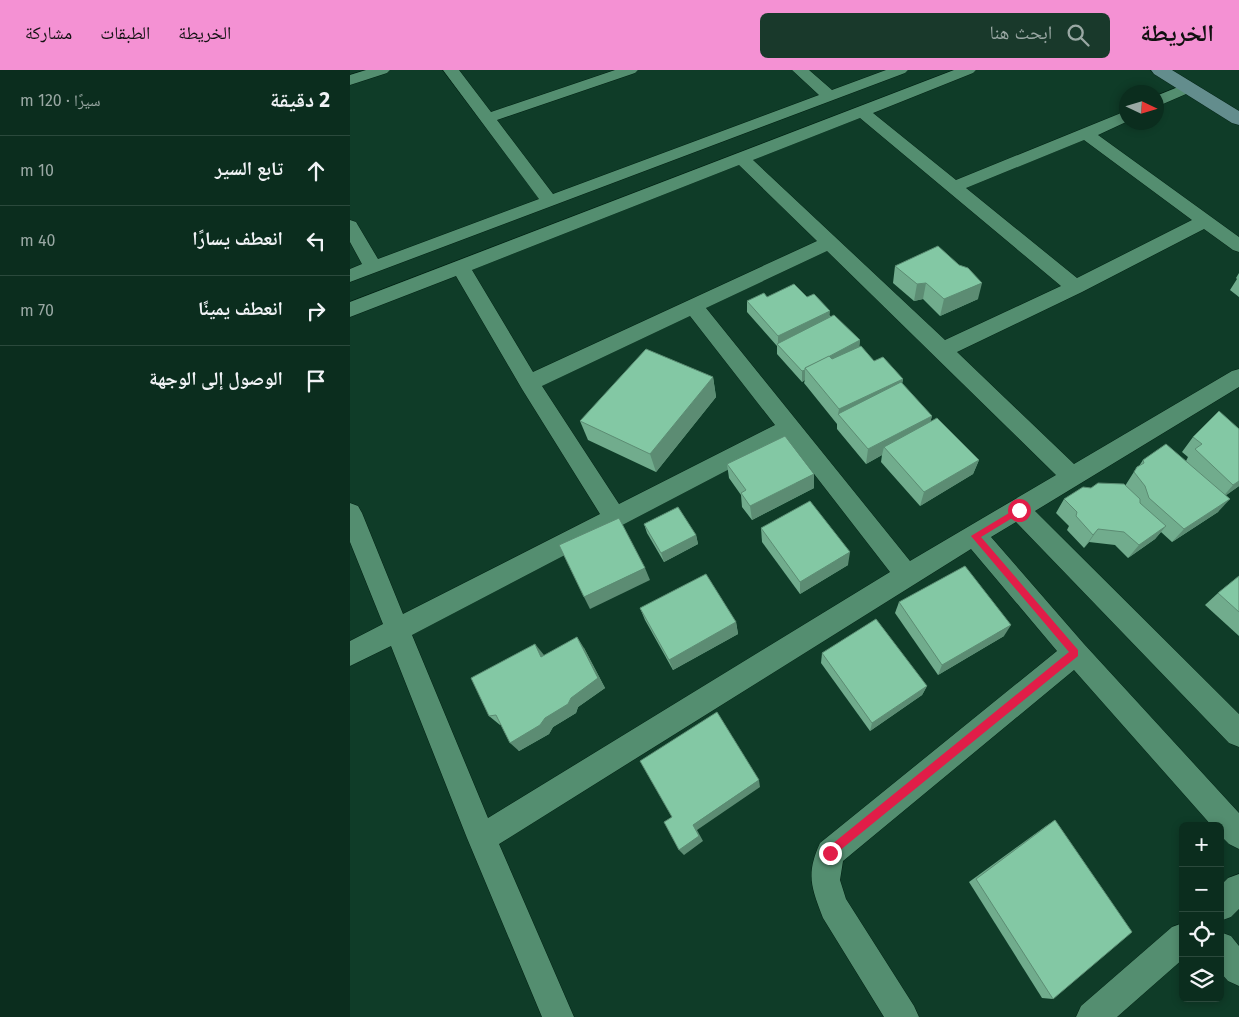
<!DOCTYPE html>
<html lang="ar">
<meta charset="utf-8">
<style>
body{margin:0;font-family:"Fira Sans","Noto Naskh Arabic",sans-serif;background:#19392b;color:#f1f3f6;direction:rtl}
.controls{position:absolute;right:15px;bottom:15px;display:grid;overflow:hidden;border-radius:8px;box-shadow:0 2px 8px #0003}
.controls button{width:45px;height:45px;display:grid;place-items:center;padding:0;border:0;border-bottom:1px solid #2b493c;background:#0b2d1e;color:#f1f3f6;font:25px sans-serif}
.compass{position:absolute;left:769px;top:15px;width:45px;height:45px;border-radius:50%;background:#0b2d1e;box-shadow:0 2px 8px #0003;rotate:94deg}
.stop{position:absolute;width:15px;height:15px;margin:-11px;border:4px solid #e11d48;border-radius:50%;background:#fff}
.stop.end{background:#e11d48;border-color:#fff;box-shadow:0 1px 5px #0008}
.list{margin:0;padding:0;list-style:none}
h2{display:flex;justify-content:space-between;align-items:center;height:65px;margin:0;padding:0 20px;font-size:21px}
h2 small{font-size:16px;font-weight:400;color:#9aa8a4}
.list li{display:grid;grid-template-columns:32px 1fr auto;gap:15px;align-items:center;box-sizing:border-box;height:70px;padding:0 20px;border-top:1px solid #2b493c}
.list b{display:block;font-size:19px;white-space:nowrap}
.list em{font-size:16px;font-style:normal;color:#9aa8a4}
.icon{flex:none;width:28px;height:28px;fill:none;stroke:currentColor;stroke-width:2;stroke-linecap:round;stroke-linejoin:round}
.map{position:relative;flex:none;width:889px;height:947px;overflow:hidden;direction:ltr}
header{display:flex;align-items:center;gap:30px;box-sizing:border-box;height:70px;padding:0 25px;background:#f491d3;color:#111}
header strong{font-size:24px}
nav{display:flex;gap:28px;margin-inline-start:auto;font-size:18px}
.search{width:350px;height:45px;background:#19392b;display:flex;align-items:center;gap:12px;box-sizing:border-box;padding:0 18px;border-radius:8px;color:#9aa8a4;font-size:19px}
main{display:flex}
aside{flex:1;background:#0b2d1e}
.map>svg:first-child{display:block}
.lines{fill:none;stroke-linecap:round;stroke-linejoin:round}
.street-casing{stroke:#022113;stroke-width:1}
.secondary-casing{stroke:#022113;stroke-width:1}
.street{fill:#548e70;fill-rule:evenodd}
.secondary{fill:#638d8d;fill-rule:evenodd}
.wall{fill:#71ac8d}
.shaded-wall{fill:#5c8c73}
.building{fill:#83c8a4;stroke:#5c8c73}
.route{fill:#e11d48}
</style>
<header>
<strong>الخريطة</strong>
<div class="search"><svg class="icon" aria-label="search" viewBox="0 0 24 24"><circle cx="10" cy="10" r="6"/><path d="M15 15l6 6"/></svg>ابحث هنا</div>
<nav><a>الخريطة</a><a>الطبقات</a><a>مشاركة</a></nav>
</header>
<main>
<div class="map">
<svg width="889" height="947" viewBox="0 0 889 947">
<rect width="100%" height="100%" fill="#0f3c28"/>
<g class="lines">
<defs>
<g id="street">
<path d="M 16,0 L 40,0 L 37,3 L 0,15 L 0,5 Z"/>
<path d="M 93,0 L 109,0 L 141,42 L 265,0 L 288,0 L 285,3 L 147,50 L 203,124 L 469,25 L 442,0 L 459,0 L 482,20 L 536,0 L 558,0 L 555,3 L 0,212 L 0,199 L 12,194 L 0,172 L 0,150 L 6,152 L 28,189 L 189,129 Z"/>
<path d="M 604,0 L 626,0 L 623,3 L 523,43 L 606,110 L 776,41 L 776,52 L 748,65 L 889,167 L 889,182 L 883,180 L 854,159 L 732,222 L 607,282 L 724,394 L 882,301 L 889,299 L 889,317 L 685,441 L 889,644 L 889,677 L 879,673 L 666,452 L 641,467 L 734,574 L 889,743 L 889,779 L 879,774 L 870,765 L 870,756 L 862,756 L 724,600 L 493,791 L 490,810 L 496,829 L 564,936 L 569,947 L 534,947 L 473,848 C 461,817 456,804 470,773 L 707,581 L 621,479 L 149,774 L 224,947 L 192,947 L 117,768 L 41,576 L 0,596 L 0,571 L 33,554 L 0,472 L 0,433 L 8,436 L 12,443 L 53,544 L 250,444 L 172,319 L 106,206 L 0,247 L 0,232 ZM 510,48 L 711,216 L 595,270 L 403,90 ZM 734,70 L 842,150 L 727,208 L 616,118 ZM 389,95 L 467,171 L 183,302 L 122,200 ZM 477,181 L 706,405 L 560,491 L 356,238 ZM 340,246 L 425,355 L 269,434 L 192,316 ZM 437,369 L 540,502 L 138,748 L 62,565 Z"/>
<path d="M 838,13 L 843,15 L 846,18 L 843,21 L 806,37 L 806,26 Z"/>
<path d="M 889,804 L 889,839 L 881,847 L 870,851 L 870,816 L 878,808 Z"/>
<path d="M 833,853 L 833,889 L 767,947 L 726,947 L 731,936 L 822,857 Z"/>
<path d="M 870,862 L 881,866 L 889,876 L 889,916 L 878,911 L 870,902 Z"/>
</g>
<path id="secondary" d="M 801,0 L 822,0 L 889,41 L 889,55 L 882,53 L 804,4 Z"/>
</defs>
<use href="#street" class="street-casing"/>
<use href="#secondary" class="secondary-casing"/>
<use href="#street" class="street"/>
<use href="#secondary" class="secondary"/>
</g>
<g class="wall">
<path d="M 545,196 L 628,229 L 590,246 L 573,229 L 564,231 L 543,213 Z"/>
<path d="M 889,203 L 889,227 L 880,220 L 887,209 L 886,208 Z"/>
<path d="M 417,227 L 457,227 L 510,270 L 509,277 L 524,291 L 553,309 L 552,314 L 582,346 L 580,352 L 629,390 L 623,404 L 570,436 L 531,392 L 532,385 L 516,394 L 487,359 L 487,354 L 454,313 L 455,310 L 452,312 L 427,284 L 427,276 L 397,242 L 397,231 Z"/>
<path d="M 363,307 L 366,327 L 306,402 L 238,370 L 230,351 Z"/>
<path d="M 869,341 L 889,416 L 876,425 L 868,442 L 822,472 L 811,462 L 805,469 L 778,488 L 765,475 L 739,472 L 734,478 L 717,460 L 719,456 L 706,443 L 714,429 L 741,418 L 775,416 L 787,397 L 789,396 L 793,390 L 836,391 L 838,387 L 832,382 L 843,367 Z"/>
<path d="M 377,394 L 464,418 L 402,450 L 392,437 L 391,425 L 379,408 Z"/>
<path d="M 294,454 L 346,465 L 348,474 L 314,492 L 297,463 Z"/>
<path d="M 411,458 L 498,495 L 450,524 L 412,472 Z"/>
<path d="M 889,506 L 889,566 L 855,535 L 868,523 Z"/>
<path d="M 549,532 L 654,566 L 588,605 L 545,543 Z"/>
<path d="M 290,538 L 386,552 L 388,564 L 323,600 L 295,550 Z"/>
<path d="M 234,578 L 255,618 L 228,637 L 226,643 L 203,657 L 199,664 L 169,681 L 151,654 L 150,655 L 139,646 L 194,586 Z"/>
<path d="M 472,583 L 577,616 L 572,625 L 520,661 L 471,593 Z"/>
<path d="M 705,750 L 703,929 L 692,928 L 619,812 L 696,756 Z"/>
</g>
<g class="shaded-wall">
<path d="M 576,213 L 573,229 L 564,231 L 567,214 Z"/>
<path d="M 632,213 L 628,229 L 590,246 L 594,229 Z"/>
<path d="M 480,241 L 479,252 L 428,275 L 428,266 Z"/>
<path d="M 510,270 L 509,281 L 456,299 Z"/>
<path d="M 455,300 L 455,310 L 452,312 L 452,301 Z"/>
<path d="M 363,307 L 366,327 L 306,402 L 300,384 Z"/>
<path d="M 553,309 L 550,324 L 488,345 L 489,339 Z"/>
<path d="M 582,346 L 578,361 L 534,377 L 532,385 L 516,394 L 518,379 Z"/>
<path d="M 629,390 L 623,404 L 570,436 L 574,422 Z"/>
<path d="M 464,404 L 464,418 L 402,450 L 400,436 Z"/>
<path d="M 889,411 L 889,416 L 871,429 L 883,415 Z"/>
<path d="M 880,429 L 868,442 L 822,472 L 834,459 Z"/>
<path d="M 816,456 L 805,469 L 778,488 L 789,475 Z"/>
<path d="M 748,459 L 739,472 L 734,478 L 743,465 Z"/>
<path d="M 346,465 L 348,474 L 314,492 L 311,483 Z"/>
<path d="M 500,482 L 498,495 L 450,524 L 450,512 Z"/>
<path d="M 295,498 L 300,510 L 240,539 L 234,527 Z"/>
<path d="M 386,552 L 388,564 L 323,600 L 319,590 Z"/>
<path d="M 661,555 L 654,566 L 588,605 L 592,595 Z"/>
<path d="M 227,567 L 234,578 L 255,618 L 228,637 L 226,643 L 203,657 L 199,664 L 169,681 L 160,673 L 195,648 Z"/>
<path d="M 185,574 L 194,585 L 200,598 L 191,587 Z"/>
<path d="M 577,616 L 572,625 L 520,661 L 522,653 Z"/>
<path d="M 409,710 L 410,717 L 347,760 L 353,771 L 334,785 L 329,780 L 343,755 Z"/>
</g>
<g class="building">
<path d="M 588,176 L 609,195 L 618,198 L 632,213 L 594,229 L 576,213 L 567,214 L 545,196 Z"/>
<path d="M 444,214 L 457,227 L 464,224 L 480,241 L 428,266 L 397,231 L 414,223 L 417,227 Z"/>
<path d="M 484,245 L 510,270 L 478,287 L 455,298 L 455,300 L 452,301 L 427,274 Z"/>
<path d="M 511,276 L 524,291 L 533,287 L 553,309 L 489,339 L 455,298 L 479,286 L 482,289 Z"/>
<path d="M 296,279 L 363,307 L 300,384 L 230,351 Z"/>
<path d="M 551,312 L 582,346 L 518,379 L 488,344 Z"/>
<path d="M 869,341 L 889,359 L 889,411 L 883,415 L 845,379 L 852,374 L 843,367 Z"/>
<path d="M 587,348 L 629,390 L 574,422 L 534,377 Z"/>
<path d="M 435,366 L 464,404 L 400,436 L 391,423 L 396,420 L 377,394 Z"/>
<path d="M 816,374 L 880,429 L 834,459 L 799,428 L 795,416 L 784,402 L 787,397 L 794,393 L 793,390 Z"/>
<path d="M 748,413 L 774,414 L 790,429 L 790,433 L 816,456 L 789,475 L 774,462 L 748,459 L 743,465 L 726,446 L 727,442 L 714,429 L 733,417 L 741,418 Z"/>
<path d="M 460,431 L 500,482 L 450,512 L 411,458 Z"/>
<path d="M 328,437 L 346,465 L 311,483 L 294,454 Z"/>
<path d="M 269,448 L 295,498 L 234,527 L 209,475 Z"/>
<path d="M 615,496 L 661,555 L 592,595 L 549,532 Z"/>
<path d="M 356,504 L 386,552 L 319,590 L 290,538 Z"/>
<path d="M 889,506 L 889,542 L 868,523 Z"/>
<path d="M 526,549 L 577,616 L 522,653 L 472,583 Z"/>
<path d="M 227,567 L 248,608 L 221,628 L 218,634 L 195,648 L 190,655 L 160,673 L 146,645 L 139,646 L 121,608 L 185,574 L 191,587 Z"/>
<path d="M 367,642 L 409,710 L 343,755 L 349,766 L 329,780 L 314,752 L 322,747 L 290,691 Z"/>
<path d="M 705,750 L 782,862 L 703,929 L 626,809 Z"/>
</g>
<path class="route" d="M 669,437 L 672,438 L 672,442 L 631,467 L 728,580 L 728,586 L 483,786 L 476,786 L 476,779 L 719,582 L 621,466 Z"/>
</svg>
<div class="controls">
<button>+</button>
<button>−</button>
<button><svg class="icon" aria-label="locate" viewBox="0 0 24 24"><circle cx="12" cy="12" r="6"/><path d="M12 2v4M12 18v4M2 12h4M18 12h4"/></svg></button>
<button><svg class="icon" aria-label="layers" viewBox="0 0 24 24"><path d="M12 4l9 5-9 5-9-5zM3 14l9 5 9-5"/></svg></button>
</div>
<svg class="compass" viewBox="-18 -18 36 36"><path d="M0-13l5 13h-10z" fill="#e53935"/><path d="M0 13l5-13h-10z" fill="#9aa8a4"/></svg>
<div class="stop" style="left:669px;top:440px"></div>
<div class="stop end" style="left:480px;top:783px"></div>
</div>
<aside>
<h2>2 دقيقة<small>سيرًا · 120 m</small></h2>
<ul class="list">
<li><svg class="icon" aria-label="ahead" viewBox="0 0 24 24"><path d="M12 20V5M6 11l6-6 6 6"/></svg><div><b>تابع السير</b></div><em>10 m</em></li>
<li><svg class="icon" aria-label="left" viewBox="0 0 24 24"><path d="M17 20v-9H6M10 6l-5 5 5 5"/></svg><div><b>انعطف يسارًا</b></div><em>40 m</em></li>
<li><svg class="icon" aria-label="right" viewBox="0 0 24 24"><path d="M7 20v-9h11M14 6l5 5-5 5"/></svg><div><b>انعطف يمينًا</b></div><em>70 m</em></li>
<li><svg class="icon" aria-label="arrive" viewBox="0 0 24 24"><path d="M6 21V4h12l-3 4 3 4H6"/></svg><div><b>الوصول إلى الوجهة</b></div></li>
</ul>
</aside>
</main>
